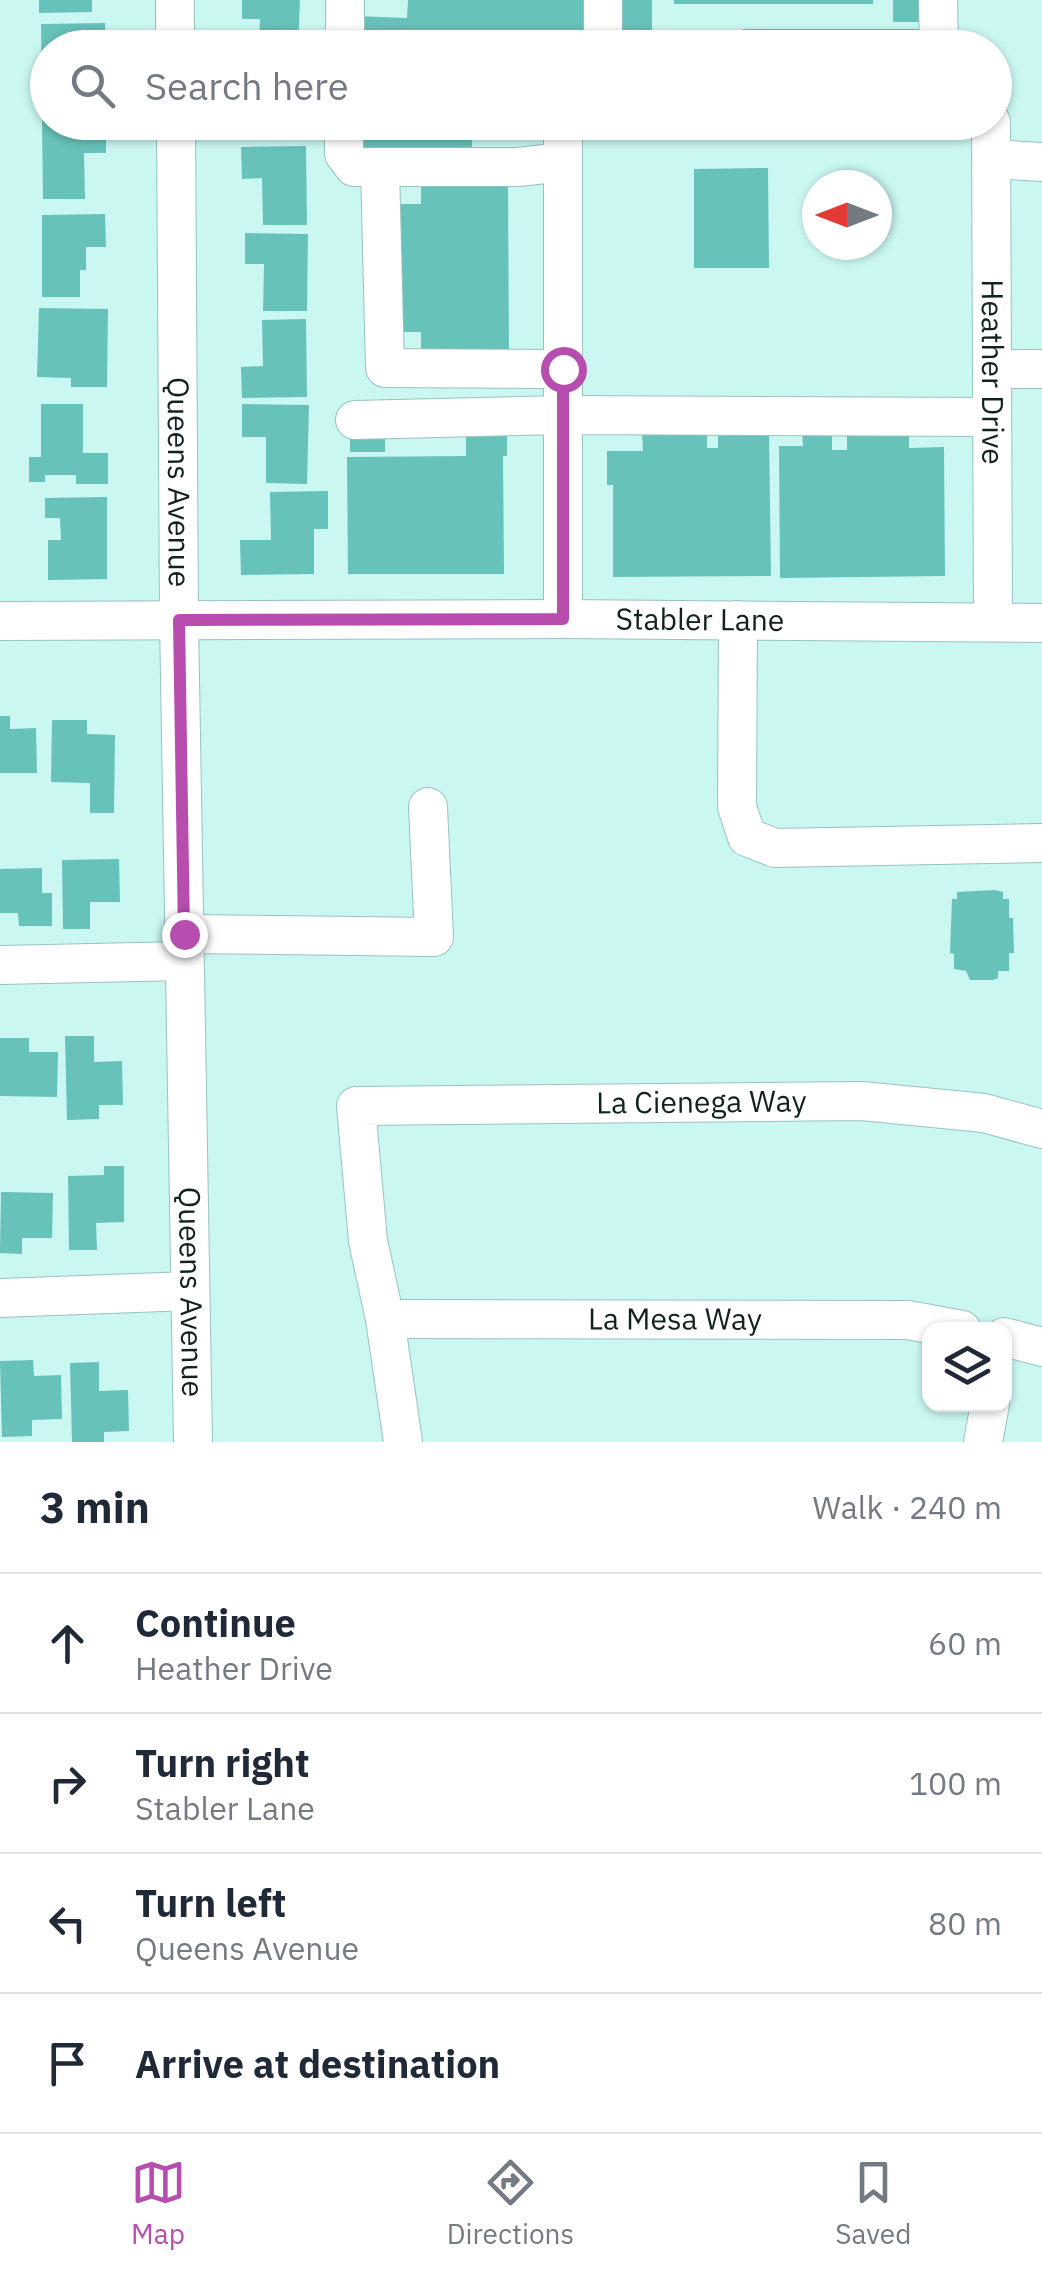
<!DOCTYPE html>
<meta charset="utf-8">
<style>
body{margin:0;font-family:"IBM Plex Sans",sans-serif;background:#f2f2f3;color:#1f2937}
.controls{position:absolute;right:30px;bottom:30px;display:grid;overflow:hidden;border-radius:20px;box-shadow:0 2px 8px #0004}
.controls button{width:90px;height:90px;display:grid;place-items:center;padding:0;border:0;border-bottom:2px solid #e0e1e3;background:#fff;color:#1f2937;font:50px sans-serif}
.compass{position:absolute;left:802px;top:170px;width:90px;height:90px;border-radius:50%;background:#fff;box-shadow:0 2px 8px #0004;rotate:270deg}
.stop{position:absolute;width:30px;height:30px;margin:-22px;border:8px solid #b74daf;border-radius:50%;background:#fff}
.stop.end{background:#b74daf;border-color:#fff;box-shadow:0 2px 10px #0008}
.list{margin:0;padding:0;list-style:none}
h2{display:flex;justify-content:space-between;align-items:center;height:130px;margin:0;padding:0 40px;font-size:42px}
h2 small{font-size:32px;font-weight:400;color:#747a83}
.list li{display:grid;grid-template-columns:65px 1fr auto;gap:30px;align-items:center;box-sizing:border-box;height:140px;padding:0 40px;border-top:2px solid #e0e1e3}
.list b{display:block;font-size:38px;white-space:nowrap}
.list p{margin:0;font-size:32px;white-space:nowrap;color:#747a83}
.list em{font-size:32px;font-style:normal;color:#747a83}
.icon{flex:none;width:55px;height:55px;fill:none;stroke:currentColor;stroke-width:2;stroke-linecap:round;stroke-linejoin:round}
.map{position:relative;flex:none;width:1042px;height:1442px;overflow:hidden}
.search{position:absolute;background:#fff;box-shadow:0 2px 8px #0004;left:30px;right:30px;top:30px;height:110px;display:flex;align-items:center;gap:25px;box-sizing:border-box;padding:0 35px;border-radius:55px;color:#747a83;font-size:38px}
.sheet{height:690px;background:#fff}
nav{display:flex;justify-content:space-around;align-items:center;box-sizing:border-box;height:140px;border-top:2px solid #e0e1e3;background:#fff;font-size:28px;color:#747a83}
nav a{display:grid;justify-items:center;gap:5px}
nav .on{color:#b74daf}
.map>svg:first-child{display:block}
.building{fill:#67c2b9}
.lines{fill:none;stroke-linecap:round;stroke-linejoin:round}
.minor-casing{stroke:#97c3be;stroke-width:40}
.minor{stroke:#fff;stroke-width:38}
.route{stroke:#b74daf;stroke-width:12}
.labels{text-anchor:middle;stroke-width:9;stroke-linejoin:round;paint-order:stroke}
.street-label{font-size:30px;fill:#112220;stroke:#caf7f2}
</style>
<div class="map">
<svg width="1042" height="1442" viewBox="0 0 1042 1442">
<rect width="100%" height="100%" fill="#caf7f2"/>
<g class="building">
<path d="M 39,0 L 92,0 L 92,12 L 39,13 Z"/>
<path d="M 242,0 L 300,0 L 298,47 L 259,46 L 260,19 L 242,19 Z"/>
<path d="M 408,0 L 597,0 L 588,48 L 354,48 L 355,16 L 407,18 Z"/>
<path d="M 617,0 L 652,0 L 652,36 L 743,36 L 743,29 L 927,29 L 927,48 L 617,48 Z"/>
<rect x="674" y="0" width="199" height="4"/>
<rect x="893" y="0" width="33" height="22"/>
<path d="M 105,23 L 106,48 L 48,48 L 48,107 L 42,107 L 41,24 Z"/>
<path d="M 42,120 L 106,122 L 106,153 L 84,153 L 85,199 L 43,199 Z"/>
<path d="M 352,122 L 504,122 L 504,138 L 472,138 L 472,155 L 352,152 Z"/>
<path d="M 306,146 L 307,225 L 263,225 L 262,178 L 242,179 L 241,147 Z"/>
<path d="M 768,168 L 769,268 L 694,268 L 694,169 Z"/>
<path d="M 421,173 L 508,182 L 509,361 L 421,362 L 421,332 L 395,332 L 394,204 L 421,204 Z"/>
<path d="M 105,214 L 106,247 L 86,247 L 86,270 L 80,270 L 80,297 L 42,297 L 42,215 Z"/>
<path d="M 245,233 L 308,234 L 307,311 L 263,311 L 264,264 L 245,264 Z"/>
<path d="M 39,308 L 108,309 L 107,387 L 71,387 L 71,378 L 37,377 Z"/>
<path d="M 306,319 L 307,397 L 242,398 L 241,367 L 263,366 L 262,320 Z"/>
<path d="M 41,404 L 83,404 L 83,453 L 108,453 L 108,484 L 76,484 L 76,475 L 45,475 L 45,482 L 29,482 L 29,457 L 41,457 Z"/>
<path d="M 242,404 L 309,405 L 307,484 L 266,483 L 266,437 L 242,437 Z"/>
<rect x="350" y="427" width="35" height="25"/>
<path d="M 718,430 L 769,430 L 771,576 L 613,577 L 613,485 L 607,485 L 607,451 L 643,451 L 642,433 L 707,432 L 707,448 L 718,448 Z"/>
<path d="M 847,430 L 909,430 L 909,448 L 944,447 L 945,576 L 780,578 L 779,446 L 803,446 L 802,433 L 832,433 L 832,450 L 847,450 Z"/>
<path d="M 466,432 L 507,433 L 507,456 L 503,456 L 504,574 L 348,574 L 347,457 L 466,456 Z"/>
<path d="M 328,491 L 328,529 L 314,529 L 314,574 L 241,575 L 240,540 L 271,540 L 270,492 Z"/>
<path d="M 107,497 L 107,579 L 48,580 L 48,540 L 61,540 L 60,518 L 45,518 L 45,498 Z"/>
<path d="M 0,716 L 10,716 L 10,729 L 36,728 L 37,773 L 0,773 Z"/>
<path d="M 52,720 L 87,720 L 87,734 L 115,735 L 114,813 L 90,813 L 90,783 L 51,782 Z"/>
<path d="M 119,859 L 120,902 L 90,902 L 90,929 L 63,929 L 62,860 Z"/>
<path d="M 42,868 L 42,893 L 52,893 L 52,926 L 19,926 L 18,913 L 0,913 L 0,869 Z"/>
<path d="M 995,890 L 1003,892 L 1003,899 L 1009,899 L 1009,918 L 1013,918 L 1014,953 L 1009,953 L 1009,971 L 998,971 L 998,978 L 993,980 L 970,980 L 966,971 L 954,969 L 954,954 L 950,953 L 952,899 L 957,899 L 957,892 Z"/>
<path d="M 65,1036 L 94,1036 L 94,1062 L 122,1061 L 123,1105 L 99,1105 L 99,1119 L 67,1120 Z"/>
<path d="M 0,1038 L 29,1038 L 29,1052 L 58,1052 L 57,1097 L 0,1096 Z"/>
<path d="M 104,1166 L 124,1166 L 124,1222 L 96,1223 L 97,1250 L 69,1250 L 68,1176 L 104,1175 Z"/>
<path d="M 1,1192 L 53,1193 L 52,1238 L 22,1238 L 22,1254 L 0,1253 Z"/>
<path d="M 33,1360 L 34,1376 L 61,1375 L 62,1419 L 32,1420 L 32,1436 L 2,1437 L 0,1361 Z"/>
<path d="M 99,1362 L 99,1391 L 128,1390 L 129,1431 L 104,1432 L 104,1442 L 72,1442 L 70,1363 Z"/>
</g>
<g class="lines">
<defs>
<g id="minor">
<path d="M 175,0 L 175,48"/>
<path d="M 938,0 L 939,48"/>
<path d="M 345,48 L 345,0"/>
<path d="M 603,48 L 603,0"/>
<path id="s1" d="M 176,122 L 179,619 L 193,1442"/>
<path d="M 344,122 L 344,154 L 354,167 L 518,167 L 563,162"/>
<path d="M 563,122 L 563,619"/>
<path id="s2" d="M 991,122 L 993,622"/>
<path d="M 991,159 L 1042,162"/>
<path d="M 380,167 L 385,368 L 563,369"/>
<path d="M 992,369 L 1042,369"/>
<path d="M 355,420 L 563,415 L 992,417"/>
<path d="M 738,620 L 737,807 L 747,837 L 775,848 L 1042,843"/>
<path id="s3" d="M 0,621 L 563,619 L 1042,623"/>
<path d="M 184,934 L 434,937 L 428,807"/>
<path d="M 0,965 L 184,961"/>
<path d="M 0,1298 L 190,1291"/>
<path id="s4" d="M 385,1319 L 908,1320 L 962,1330"/>
<path d="M 1004,1337 L 1042,1347"/>
<path id="s5" d="M 403,1442 L 385,1319 L 368,1241 L 356,1106 L 862,1101 L 984,1113 L 1042,1129"/>
<path d="M 983,1442 L 990,1404"/>
</g>
</defs>
<use href="#minor" class="minor-casing"/>
<use href="#minor" class="minor"/>
</g>
<g class="lines">
<path class="route" d="M 184,934 L 179,620 L 563,619 L 563,369"/>
</g>
<g class="labels">
<g class="street-label">
<text dy="10" stroke="none"><textPath href="#s2" startOffset="250">Heather Drive</textPath></text>
<text dy="10" stroke="none"><textPath href="#s1" startOffset="360">Queens Avenue</textPath></text>
<text dy="10" stroke="none"><textPath href="#s3" startOffset="700">Stabler Lane</textPath></text>
<text dy="10" stroke="none"><textPath href="#s5" startOffset="685">La Cienega Way</textPath></text>
<text dy="10" stroke="none"><textPath href="#s1" startOffset="1170">Queens Avenue</textPath></text>
<text dy="10" stroke="none"><textPath href="#s4" startOffset="290">La Mesa Way</textPath></text>
</g>
</g>
</svg>
<div class="controls">
<button><svg class="icon" aria-label="layers" viewBox="0 0 24 24"><path d="M12 4l9 5-9 5-9-5zM3 14l9 5 9-5"/></svg></button>
</div>
<svg class="compass" viewBox="-18 -18 36 36"><path d="M0-13l5 13h-10z" fill="#e53935"/><path d="M0 13l5-13h-10z" fill="#747a83"/></svg>
<div class="stop" style="left:563px;top:369px"></div>
<div class="stop end" style="left:184px;top:934px"></div>
<div class="search"><svg class="icon" aria-label="search" viewBox="0 0 24 24"><circle cx="10" cy="10" r="6"/><path d="M15 15l6 6"/></svg>Search here</div>
</div>
<section class="sheet">
<h2>3 min<small>Walk · 240 m</small></h2>
<ul class="list">
<li><svg class="icon" aria-label="ahead" viewBox="0 0 24 24"><path d="M12 20V5M6 11l6-6 6 6"/></svg><div><b>Continue</b><p>Heather Drive</p></div><em>60 m</em></li>
<li><svg class="icon" aria-label="right" viewBox="0 0 24 24"><path d="M7 20v-9h11M14 6l5 5-5 5"/></svg><div><b>Turn right</b><p>Stabler Lane</p></div><em>100 m</em></li>
<li><svg class="icon" aria-label="left" viewBox="0 0 24 24"><path d="M17 20v-9H6M10 6l-5 5 5 5"/></svg><div><b>Turn left</b><p>Queens Avenue</p></div><em>80 m</em></li>
<li><svg class="icon" aria-label="arrive" viewBox="0 0 24 24"><path d="M6 21V4h12l-3 4 3 4H6"/></svg><div><b>Arrive at destination</b></div></li>
</ul>
</section>
<nav>
<a class="on"><svg class="icon" aria-label="map" viewBox="0 0 24 24"><path d="M3 6l6-2 6 2 6-2v14l-6 2-6-2-6 2zM9 4v14M15 6v14"/></svg>Map</a>
<a><svg class="icon" aria-label="directions" viewBox="0 0 24 24"><path d="M12 3l9 9-9 9-9-9zM9 14v-3h6M13 9l2 2-2 2"/></svg>Directions</a>
<a><svg class="icon" aria-label="saved" viewBox="0 0 24 24"><path d="M7 4h10v16l-5-4-5 4z"/></svg>Saved</a>
</nav>
